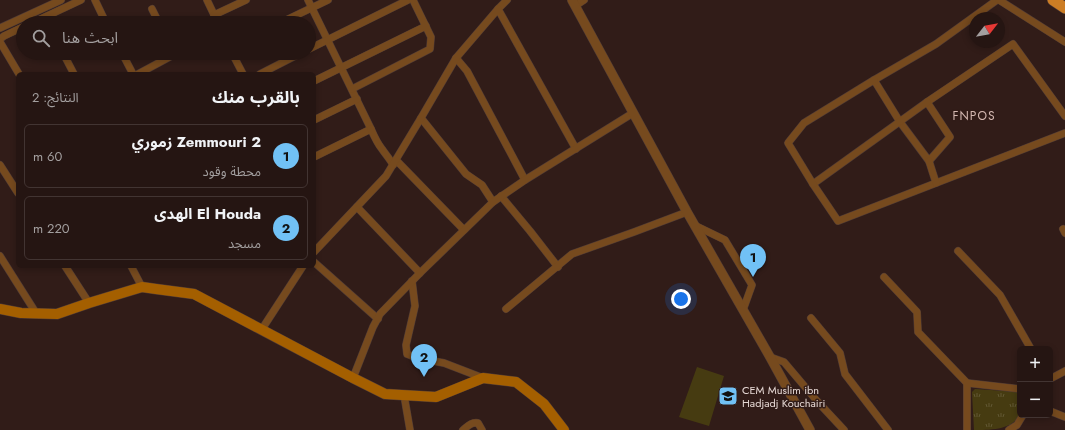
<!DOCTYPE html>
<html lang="ar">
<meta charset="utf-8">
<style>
body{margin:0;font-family:Jost,"Noto Sans Arabic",sans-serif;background:#312220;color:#f1f3f6;direction:rtl}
.controls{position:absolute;right:12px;bottom:12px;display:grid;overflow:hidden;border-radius:6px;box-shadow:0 2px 6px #0003}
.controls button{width:36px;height:36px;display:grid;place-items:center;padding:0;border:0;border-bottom:1px solid #423432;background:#251512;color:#f1f3f6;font:20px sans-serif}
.compass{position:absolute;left:969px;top:12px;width:36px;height:36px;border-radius:50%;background:#251512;box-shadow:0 2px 6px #0003;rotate:59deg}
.you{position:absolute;left:681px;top:299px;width:14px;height:14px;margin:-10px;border:3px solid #fff;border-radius:50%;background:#1a73e8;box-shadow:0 0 0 6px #1a73e833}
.badge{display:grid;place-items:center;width:26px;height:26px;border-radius:50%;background:#71c1f5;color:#111;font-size:13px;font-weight:700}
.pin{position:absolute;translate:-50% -33px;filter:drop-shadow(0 1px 2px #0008)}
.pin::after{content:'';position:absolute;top:21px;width:14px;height:12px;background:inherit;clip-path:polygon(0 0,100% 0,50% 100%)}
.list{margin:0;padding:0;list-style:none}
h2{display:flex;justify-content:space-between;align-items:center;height:52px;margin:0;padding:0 16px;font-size:17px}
h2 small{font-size:13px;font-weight:400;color:#a39f9f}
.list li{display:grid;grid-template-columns:26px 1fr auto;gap:12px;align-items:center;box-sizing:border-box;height:64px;margin:0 8px 8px;padding:0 8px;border:1px solid #423432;border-radius:6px}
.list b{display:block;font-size:15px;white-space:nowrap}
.list p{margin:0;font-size:13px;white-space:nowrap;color:#a39f9f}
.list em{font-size:13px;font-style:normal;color:#a39f9f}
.icon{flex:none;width:22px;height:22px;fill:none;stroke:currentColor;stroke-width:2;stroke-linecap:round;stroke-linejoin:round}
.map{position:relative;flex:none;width:1065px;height:430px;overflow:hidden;direction:ltr}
.search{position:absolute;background:#251512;box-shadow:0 2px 6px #0003;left:16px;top:16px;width:300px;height:44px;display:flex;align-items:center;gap:10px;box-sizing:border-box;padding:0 14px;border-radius:22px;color:#a39f9f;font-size:15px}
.panel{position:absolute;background:#251512;box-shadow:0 2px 6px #0003;left:16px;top:72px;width:300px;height:196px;border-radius:6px;direction:rtl}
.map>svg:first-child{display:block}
.grass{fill:url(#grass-tufts)}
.pitch{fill:#463b11}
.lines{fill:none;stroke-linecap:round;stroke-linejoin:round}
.minor-casing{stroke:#4e3a36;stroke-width:8}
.tertiary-casing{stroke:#4e3a36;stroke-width:10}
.secondary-casing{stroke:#4e3a36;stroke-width:11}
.trunk-casing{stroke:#4e3a36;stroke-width:12}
.minor{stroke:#764a1e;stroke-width:7}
.tertiary{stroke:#764a1e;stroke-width:9}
.secondary{stroke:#a45f00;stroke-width:10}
.trunk{stroke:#cc7d24;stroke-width:11}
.labels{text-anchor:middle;stroke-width:3;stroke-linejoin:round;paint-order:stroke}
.poi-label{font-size:11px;fill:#e6d8d4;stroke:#311c18;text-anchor:start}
.neighbourhood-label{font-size:12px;letter-spacing:1px;fill:#d3b7b0;stroke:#311c18}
</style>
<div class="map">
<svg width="1065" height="430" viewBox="0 0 1065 430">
<defs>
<pattern id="grass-tufts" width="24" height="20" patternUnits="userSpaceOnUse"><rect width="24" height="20" fill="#463b11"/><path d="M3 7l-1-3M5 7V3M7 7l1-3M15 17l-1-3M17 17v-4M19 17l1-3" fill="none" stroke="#615733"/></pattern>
</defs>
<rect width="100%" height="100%" fill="#311c18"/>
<path class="grass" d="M 975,389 L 1020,392 C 1020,398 1021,405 1020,411 C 1017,430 990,430 974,430 L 972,392 Z"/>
<path class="pitch" d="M 697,367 L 724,376 L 709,426 L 679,417 Z"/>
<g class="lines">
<defs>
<g id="minor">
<path d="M 95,0 L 106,23"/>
<path d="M 207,0 L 218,23"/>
<path d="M 308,0 L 371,129 L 314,157"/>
<path d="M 997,0 L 936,44 L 874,80 L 900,122 L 929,161 L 950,137 L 927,102 L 1013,44 L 1065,116"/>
<path d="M 999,0 L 1065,42"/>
<path d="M 575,6 L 584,0"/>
<path d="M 152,9 L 159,23"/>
<path d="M 498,9 L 507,0"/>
<path d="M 214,15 L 246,0"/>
<path d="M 32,23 L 81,0"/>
<path d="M 280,23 L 328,0"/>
<path d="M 0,28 L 61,0"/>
<path d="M 0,39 L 4,36 L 23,27"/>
<path d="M 0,42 L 19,74"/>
<path d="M 309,49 L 408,0"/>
<path d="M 63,53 L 74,74"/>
<path d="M 122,53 L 133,74"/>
<path d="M 232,53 L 243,74"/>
<path d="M 456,58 L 467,71 L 525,180"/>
<path d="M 138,74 L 177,53"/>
<path d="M 260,74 L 301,53"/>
<path d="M 314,81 L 426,26"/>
<path d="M 352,89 L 430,49 L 431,37 L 413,0"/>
<path d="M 927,102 L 813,184 L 838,221 L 1065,133"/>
<path d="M 421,118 L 466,174 L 482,185 L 493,202"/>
<path d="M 314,120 L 357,99"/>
<path d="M 371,129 C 374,136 377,143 382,149 C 386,155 390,159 393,165"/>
<path d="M 396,160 L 464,230"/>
<path d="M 929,161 L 936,183"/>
<path d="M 0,165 L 18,193"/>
<path d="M 813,184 L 788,143 L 804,123 L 874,80"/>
<path d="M 501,196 L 530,231 L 558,267"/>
<path d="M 357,207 L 420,273"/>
<path d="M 694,225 L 725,240 L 752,285 L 743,310"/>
<path d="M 1063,229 L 1065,233"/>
<path d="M 958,251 L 1000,295 L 1031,349"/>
<path d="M 314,252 L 386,176 L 421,118 L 456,58 L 498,9 L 576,149"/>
<path d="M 0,256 L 36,313"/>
<path d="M 314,262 L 378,319"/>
<path d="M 65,266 L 89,303"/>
<path d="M 131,266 L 142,287"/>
<path d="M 884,277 L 917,312 L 918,332 L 967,383 L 1020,389"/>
<path d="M 412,281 L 415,306 L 406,345 L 407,354 L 417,358 L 444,363 L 483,378"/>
<path d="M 506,309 L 572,254 L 634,232 L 687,212"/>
<path d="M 811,318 L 840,353 L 845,374 L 888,430"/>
<path d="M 262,329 L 303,266"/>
<path d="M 770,357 L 784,362 L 817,401 L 844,430"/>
<path d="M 353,378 L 373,327 L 380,314 L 420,273 L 493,202 L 525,180 L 633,113"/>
<path d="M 1050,379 L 1065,371"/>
<path d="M 967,383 L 967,430"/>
<path d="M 404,395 L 410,430"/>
<path d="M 1050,411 L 1065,417"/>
<path d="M 463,430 C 468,426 471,422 478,423 L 482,430"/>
<path d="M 1009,430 L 1017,425 L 1023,415"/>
</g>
<path id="tertiary" d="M 572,0 L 687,212 L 770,357 L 810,430"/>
<path id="secondary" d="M 0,309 L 21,313 L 57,314 L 89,303 L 142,287 L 156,289 L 194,294 L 353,378 L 385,394 L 436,397 L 483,378 L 516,382 L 544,404 L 564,430"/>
<path id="trunk" d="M 1053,0 L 1065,8"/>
</defs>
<use href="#minor" class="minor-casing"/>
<use href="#tertiary" class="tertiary-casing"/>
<use href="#secondary" class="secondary-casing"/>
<use href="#trunk" class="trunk-casing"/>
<use href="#minor" class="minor"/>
<use href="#tertiary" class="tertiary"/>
<use href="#secondary" class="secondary"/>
<use href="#trunk" class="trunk"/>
</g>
<defs>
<symbol id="school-square" viewBox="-11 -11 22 22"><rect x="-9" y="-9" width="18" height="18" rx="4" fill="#71c1f5" stroke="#311c18"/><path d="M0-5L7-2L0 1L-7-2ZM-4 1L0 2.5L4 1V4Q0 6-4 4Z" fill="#111"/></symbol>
</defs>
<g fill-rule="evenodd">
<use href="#school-square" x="717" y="385" width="22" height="22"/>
</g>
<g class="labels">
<g class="poi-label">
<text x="742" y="394">CEM Muslim ibn<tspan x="742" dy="13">Hadjadj Kouchairi</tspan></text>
</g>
<g class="neighbourhood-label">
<text x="974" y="120">FNPOS</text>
</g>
</g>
</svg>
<div class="controls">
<button>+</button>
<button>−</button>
</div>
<svg class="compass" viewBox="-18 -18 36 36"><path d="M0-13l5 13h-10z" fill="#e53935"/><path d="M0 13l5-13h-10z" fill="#a39f9f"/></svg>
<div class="you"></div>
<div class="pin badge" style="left:753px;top:277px">1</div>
<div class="pin badge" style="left:424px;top:377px">2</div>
<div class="search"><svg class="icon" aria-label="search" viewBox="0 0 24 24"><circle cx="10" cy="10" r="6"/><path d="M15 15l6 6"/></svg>ابحث هنا</div>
<section class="panel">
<h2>بالقرب منك<small>النتائج: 2</small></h2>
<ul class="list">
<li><span class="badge">1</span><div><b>Zemmouri 2 زموري</b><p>محطة وقود</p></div><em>60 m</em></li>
<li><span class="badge">2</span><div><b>El Houda الهدى</b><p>مسجد</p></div><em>220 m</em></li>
</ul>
</section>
</div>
